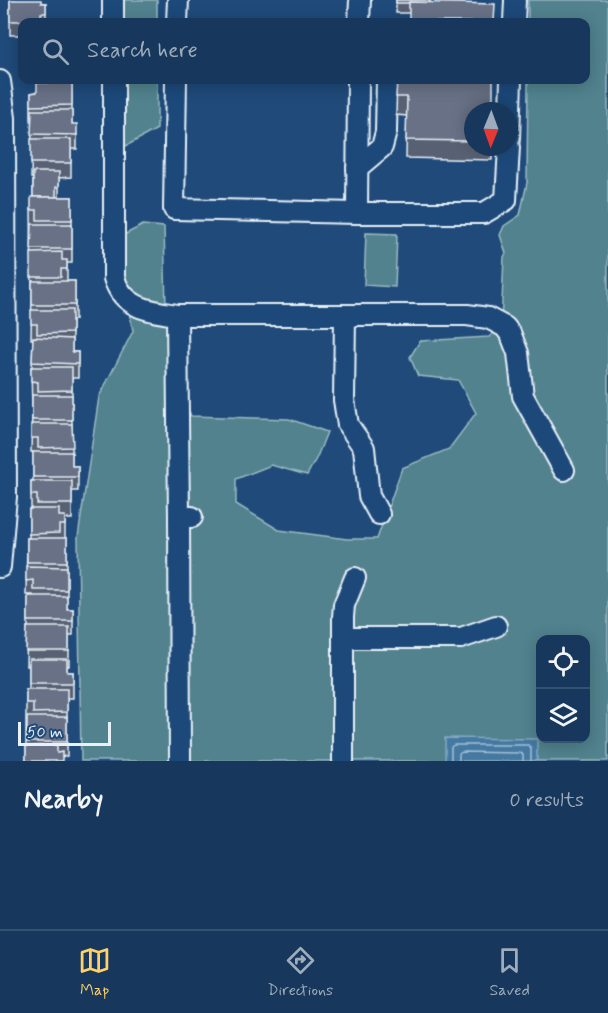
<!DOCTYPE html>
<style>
body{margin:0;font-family:Mynerve,sans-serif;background:#203f62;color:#f1f3f6}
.controls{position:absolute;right:18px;bottom:18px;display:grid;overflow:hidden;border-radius:12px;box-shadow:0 3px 15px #0003}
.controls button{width:54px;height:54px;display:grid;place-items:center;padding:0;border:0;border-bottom:2px solid #365272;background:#17385c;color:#f1f3f6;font:30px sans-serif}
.compass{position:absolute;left:464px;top:102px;width:54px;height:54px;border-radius:50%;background:#17385c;box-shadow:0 3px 15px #0003;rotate:181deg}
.scale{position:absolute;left:18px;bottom:15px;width:93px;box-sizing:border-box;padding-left:6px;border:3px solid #e8f1f8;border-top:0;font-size:16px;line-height:21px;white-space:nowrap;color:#e8f1f8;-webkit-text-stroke:4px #1f4a7a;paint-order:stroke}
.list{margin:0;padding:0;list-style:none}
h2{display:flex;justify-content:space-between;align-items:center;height:78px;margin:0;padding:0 24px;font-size:26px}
h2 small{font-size:20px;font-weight:400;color:#9eacbb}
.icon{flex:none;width:33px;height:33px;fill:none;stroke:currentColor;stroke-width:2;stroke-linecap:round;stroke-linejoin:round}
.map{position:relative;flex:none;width:608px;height:761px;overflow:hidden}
.search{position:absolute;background:#17385c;box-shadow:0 3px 15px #0003;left:18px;right:18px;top:18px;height:66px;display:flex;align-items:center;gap:15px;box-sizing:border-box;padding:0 21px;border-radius:12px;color:#9eacbb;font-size:22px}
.sheet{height:168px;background:#17385c}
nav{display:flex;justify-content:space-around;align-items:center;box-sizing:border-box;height:84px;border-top:2px solid #365272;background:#17385c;font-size:16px;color:#9eacbb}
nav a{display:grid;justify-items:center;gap:3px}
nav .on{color:#ffd166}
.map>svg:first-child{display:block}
.green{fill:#51828d;stroke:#9cbac2;stroke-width:1.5;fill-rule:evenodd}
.water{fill:#4479a1;stroke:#86a9c4;stroke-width:1.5}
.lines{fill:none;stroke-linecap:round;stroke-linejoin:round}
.shore{stroke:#a6c1d5;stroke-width:1.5}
.minor-casing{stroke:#e8f1f8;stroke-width:24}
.minor{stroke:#1f4a7a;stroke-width:20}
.wall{fill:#596173;stroke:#e8f1f8;stroke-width:1.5}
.building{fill:#677186;stroke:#e8f1f8;stroke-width:1.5}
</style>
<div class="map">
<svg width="608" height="761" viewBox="0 0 608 761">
<rect width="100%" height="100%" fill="#1f4a7a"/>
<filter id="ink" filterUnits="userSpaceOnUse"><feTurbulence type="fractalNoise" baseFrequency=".0167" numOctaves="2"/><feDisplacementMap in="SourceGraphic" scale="12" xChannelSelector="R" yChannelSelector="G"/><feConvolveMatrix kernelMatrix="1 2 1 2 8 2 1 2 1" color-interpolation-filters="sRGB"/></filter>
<g filter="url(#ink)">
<g class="green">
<path d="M 108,0 L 157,0 L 157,22 L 109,22 Z"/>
<path d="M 528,0 L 608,0 L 608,761 L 81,761 L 78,537 L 99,397 L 133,331 L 125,285 L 120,237 L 143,225 L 164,227 L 167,350 L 191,416 L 289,419 L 327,432 L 317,457 L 307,475 L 271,465 L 236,479 L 236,504 L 279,530 L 347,539 L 377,539 L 402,468 L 449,449 L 476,413 L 458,380 L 418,376 L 410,357 L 420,341 L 489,337 L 501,325 L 504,257 L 506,253 L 500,235 L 504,226 L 520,215 L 527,183 L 528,80 L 586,80 L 586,22 L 528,22 ZM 540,640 L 586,640 L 586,738 L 540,738 Z"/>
<path d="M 112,80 L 157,80 L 157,129 L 115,152 Z"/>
<path d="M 366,233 L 397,234 L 395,287 L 364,285 Z"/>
</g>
<path class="water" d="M 445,738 L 537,739 L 537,761 L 445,761 Z"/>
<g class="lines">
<g class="shore">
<path d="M 451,761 L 451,747 L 454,745 L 528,745 L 531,748 L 531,761"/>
<path d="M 459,761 L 459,754 L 462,752 L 521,753 L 523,755 L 523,761"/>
</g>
<defs>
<g id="minor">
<path d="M 113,0 L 113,22"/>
<path d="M 177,22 L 178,0"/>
<path d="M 359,22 L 360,0"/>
<path d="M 514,22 L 515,0"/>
<path d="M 114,80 L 114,278 C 123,308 149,311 177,315 L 467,315 L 488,318 L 505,327 L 511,335 L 518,353 L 523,396 L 564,470"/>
<path d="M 176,80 L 174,209 L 357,213 L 358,80"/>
<path d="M 0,81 L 5,118 L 6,497 L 0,567"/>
<path d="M 509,139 L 511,80"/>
<path d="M 357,168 L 382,147 L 386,132 L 387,80"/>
<path d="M 357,213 L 484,213 L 506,200 L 509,147"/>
<path d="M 177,315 L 179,517 L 192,517"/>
<path d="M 345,315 L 344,400 L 348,425 L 364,448 L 369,496 L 379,514"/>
<path d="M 179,517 L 180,761"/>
<path d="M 343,638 L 461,638 L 496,626"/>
<path d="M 343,761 L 343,617 L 344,605 L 355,578"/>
</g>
</defs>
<use href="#minor" class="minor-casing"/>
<use href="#minor" class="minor"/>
</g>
<g class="wall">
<path d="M 10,0 L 46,3 L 46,22 L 22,22 L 22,35 L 10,35 Z"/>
<path d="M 396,0 L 430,3 L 409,13 L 396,13 Z"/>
<path d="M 397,80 L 473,111 L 473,147 L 492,147 L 492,160 L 406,158 L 407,116 L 396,115 Z"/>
<path d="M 72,82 L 72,124 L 77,135 L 77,149 L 71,149 L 71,177 L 59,178 L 59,197 L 72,197 L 72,263 L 67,263 L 67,281 L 75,281 L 75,320 L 72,320 L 72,352 L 78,352 L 78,378 L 72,378 L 72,466 L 78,466 L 78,491 L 72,491 L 72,519 L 65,519 L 65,538 L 67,538 L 67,609 L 73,609 L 73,635 L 69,635 L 69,666 L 67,666 L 67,672 L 73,672 L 73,698 L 67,698 L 67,756 L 26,761 L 26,689 L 29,689 L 29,666 L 26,666 L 27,627 L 28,627 L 28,596 L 33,596 L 33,595 L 26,595 L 27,538 L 29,538 L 29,509 L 31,509 L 31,481 L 33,481 L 33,452 L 31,452 L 32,410 L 31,367 L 32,367 L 33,339 L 31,339 L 32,292 L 31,210 L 33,197 L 33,178 L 31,178 L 32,120 L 31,120 L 31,93 L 37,92 Z"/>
</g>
<g class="building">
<path d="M 10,0 L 41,0 L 41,3 L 46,3 L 46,13 L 41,13 L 41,21 L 10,21 Z"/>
<rect x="396" y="0" width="34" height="3"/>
<path d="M 409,2 L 495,4 L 494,22 L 409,22 Z"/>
<path d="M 397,80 L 493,80 L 493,111 L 473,111 L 473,141 L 406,140 L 407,97 L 396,97 Z"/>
<path d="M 72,82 L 72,105 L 31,106 L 31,93 L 37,92 L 37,83 Z"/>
<path d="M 32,110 L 72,110 L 72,124 L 77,124 L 77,135 L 31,134 Z"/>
<rect x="31" y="139" width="40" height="24"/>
<path d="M 33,172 L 59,172 L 59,187 L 56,187 L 56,197 L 33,197 Z"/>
<path d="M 31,197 L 72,197 L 72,220 L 37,220 L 37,210 L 31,210 Z"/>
<path d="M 32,224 L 72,224 L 72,249 L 31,249 Z"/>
<path d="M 62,252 L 62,260 L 67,260 L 67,269 L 61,269 L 61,277 L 31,277 L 31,253 Z"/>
<rect x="32" y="281" width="43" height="24"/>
<path d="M 31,310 L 72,310 L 72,333 L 37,334 L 37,324 L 31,324 Z"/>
<path d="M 33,337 L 72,339 L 72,352 L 78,352 L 78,364 L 32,362 Z"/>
<path d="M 31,367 L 72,367 L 72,390 L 38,391 L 38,382 L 31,381 Z"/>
<rect x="32" y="395" width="40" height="25"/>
<path d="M 31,424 L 72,424 L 73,447 L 38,448 L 38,438 L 31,438 Z"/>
<path d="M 33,452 L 72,452 L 72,466 L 78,466 L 78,477 L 33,477 Z"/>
<path d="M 31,481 L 72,481 L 72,504 L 37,504 L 37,495 L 31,495 Z"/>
<path d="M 29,509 L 59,509 L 59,516 L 65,516 L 65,525 L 59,525 L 59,533 L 29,534 Z"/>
<rect x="27" y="538" width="40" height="24"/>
<path d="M 26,566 L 67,567 L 67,590 L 33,590 L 33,580 L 26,581 Z"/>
<path d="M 28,596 L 67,596 L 67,609 L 73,609 L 73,621 L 28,621 Z"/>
<path d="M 27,627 L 69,627 L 69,651 L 26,651 Z"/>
<path d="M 29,659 L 67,659 L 67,672 L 73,672 L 73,683 L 29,683 Z"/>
<path d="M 26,689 L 67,689 L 67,712 L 33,713 L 33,703 L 26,703 Z"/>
<rect x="27" y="717" width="40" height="25"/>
<path d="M 57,745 L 57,753 L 62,752 L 62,761 L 26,761 L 26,746 Z"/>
</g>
</g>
</svg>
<div class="controls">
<button><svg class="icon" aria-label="locate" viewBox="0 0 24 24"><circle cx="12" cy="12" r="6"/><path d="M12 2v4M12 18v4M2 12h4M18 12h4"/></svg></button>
<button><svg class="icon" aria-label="layers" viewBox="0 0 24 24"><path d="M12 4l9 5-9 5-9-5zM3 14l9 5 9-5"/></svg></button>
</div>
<svg class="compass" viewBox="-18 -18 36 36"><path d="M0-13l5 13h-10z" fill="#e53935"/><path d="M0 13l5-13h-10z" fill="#9eacbb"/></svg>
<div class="scale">50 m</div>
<div class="search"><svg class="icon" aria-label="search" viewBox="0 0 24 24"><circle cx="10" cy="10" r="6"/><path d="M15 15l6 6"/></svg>Search here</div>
</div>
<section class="sheet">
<h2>Nearby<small>0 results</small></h2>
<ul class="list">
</ul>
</section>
<nav>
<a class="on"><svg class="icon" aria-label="map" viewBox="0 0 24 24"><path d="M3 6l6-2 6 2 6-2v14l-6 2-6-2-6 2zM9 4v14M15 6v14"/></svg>Map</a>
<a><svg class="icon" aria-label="directions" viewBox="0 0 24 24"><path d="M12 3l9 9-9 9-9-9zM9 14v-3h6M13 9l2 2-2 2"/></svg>Directions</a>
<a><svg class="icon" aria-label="saved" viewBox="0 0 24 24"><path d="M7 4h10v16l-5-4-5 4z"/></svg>Saved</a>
</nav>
